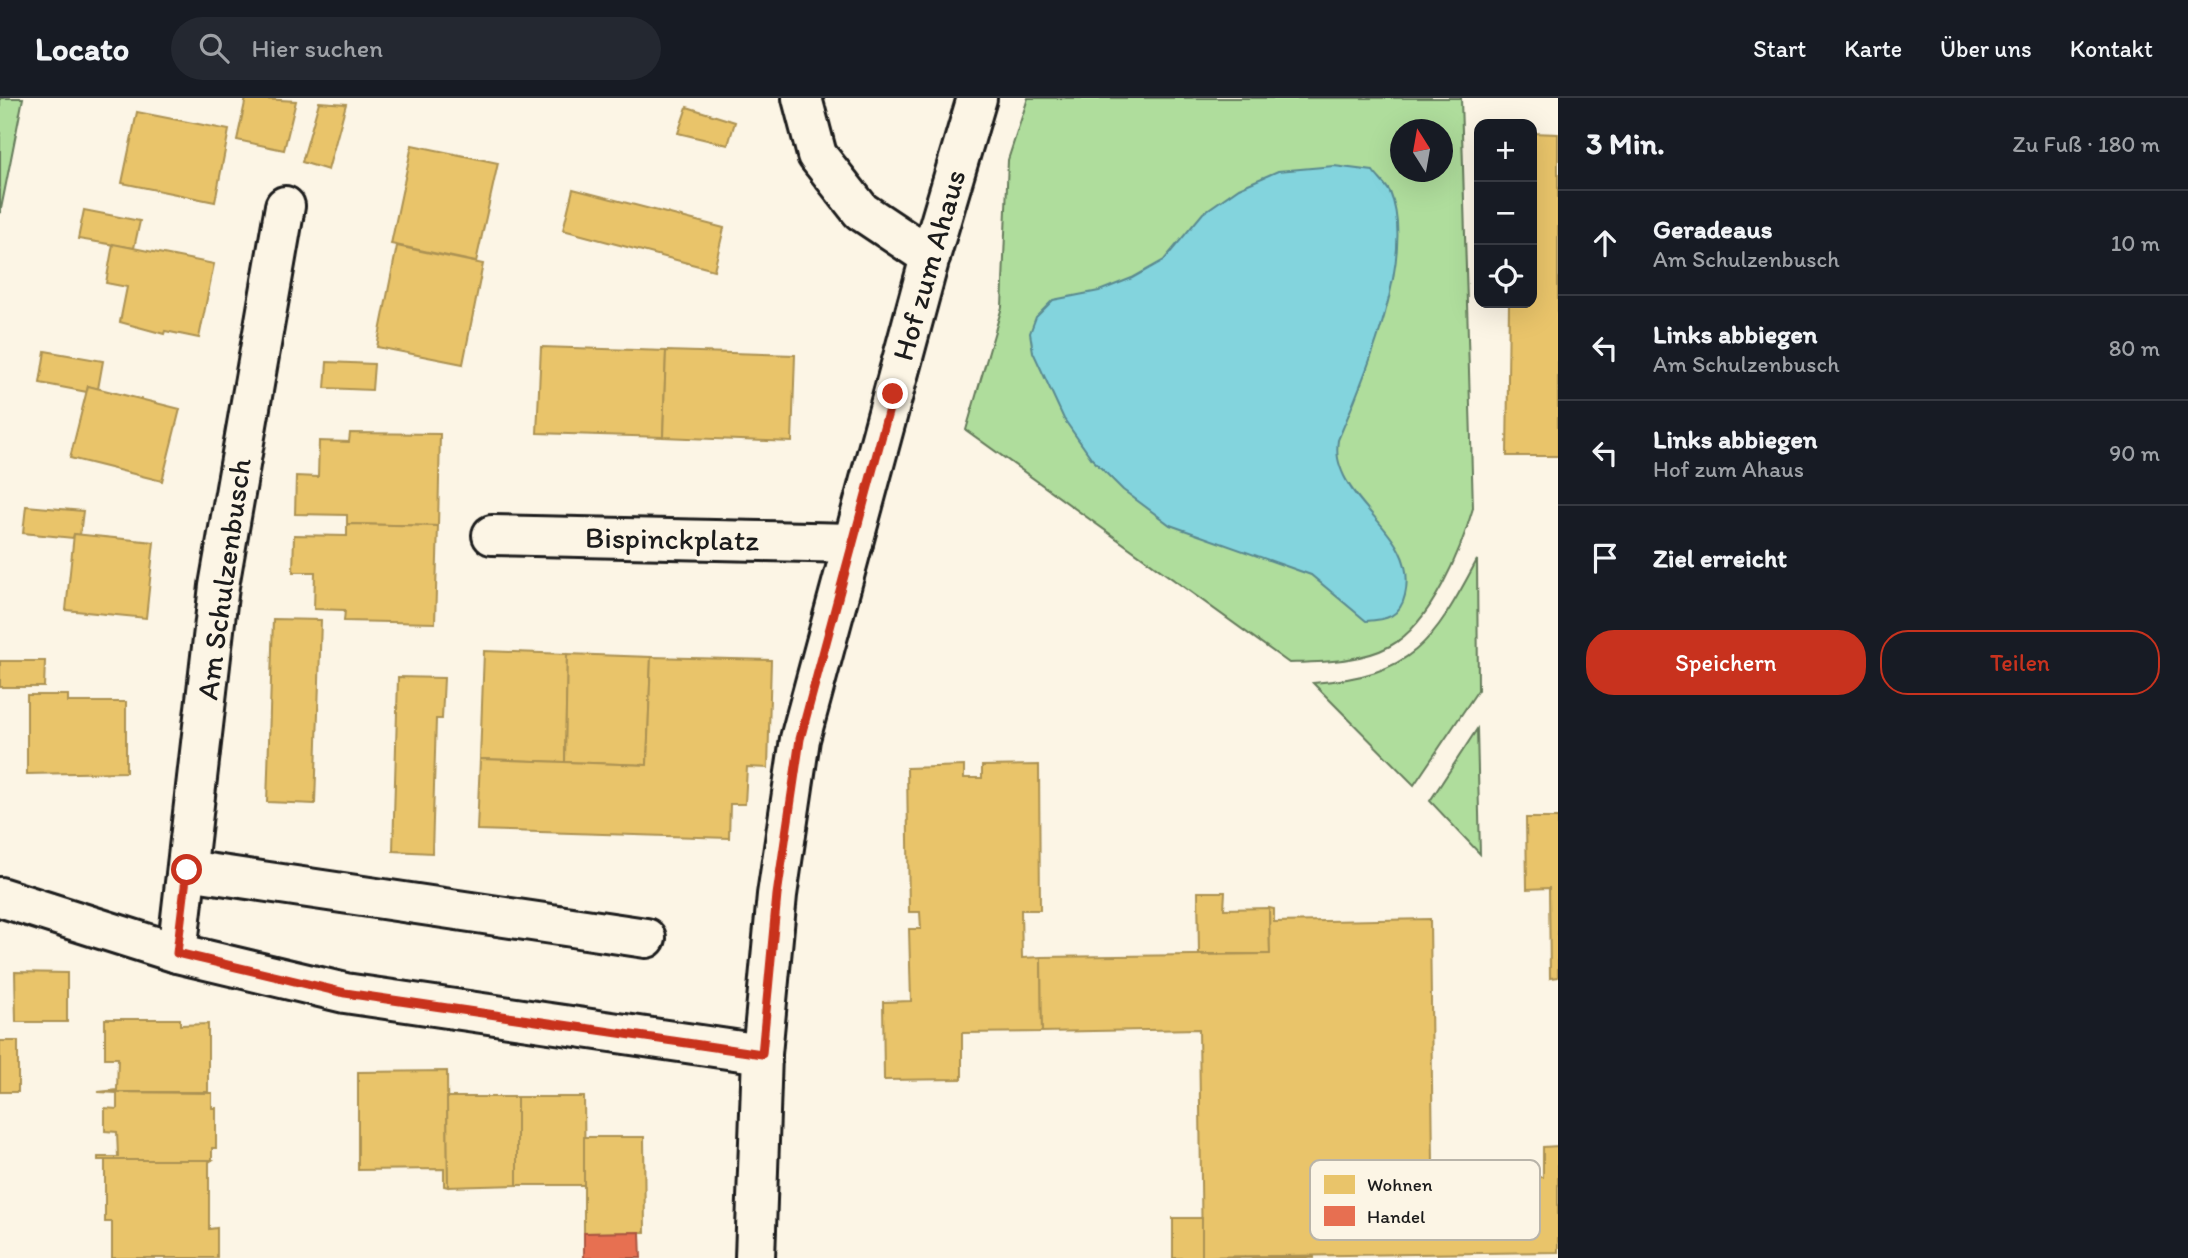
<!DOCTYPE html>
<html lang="de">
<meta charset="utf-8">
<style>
body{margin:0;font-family:Itim,sans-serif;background:#242831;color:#f1f3f6}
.controls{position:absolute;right:21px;top:21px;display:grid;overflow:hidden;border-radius:14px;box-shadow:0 7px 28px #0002}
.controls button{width:63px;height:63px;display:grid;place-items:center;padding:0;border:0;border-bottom:2px solid #363941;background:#171b24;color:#f1f3f6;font:35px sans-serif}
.compass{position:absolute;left:1390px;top:21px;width:63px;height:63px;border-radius:50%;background:#171b24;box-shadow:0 7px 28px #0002;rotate:349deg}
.stop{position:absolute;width:21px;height:21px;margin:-16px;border:5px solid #c8321e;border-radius:50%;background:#fff}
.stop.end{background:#c8321e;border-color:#fff;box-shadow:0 2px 7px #0008}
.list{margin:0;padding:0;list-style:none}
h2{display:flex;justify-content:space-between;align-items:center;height:91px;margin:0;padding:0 28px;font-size:30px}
h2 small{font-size:23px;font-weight:400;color:#9ea1a6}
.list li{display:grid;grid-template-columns:46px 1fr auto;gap:21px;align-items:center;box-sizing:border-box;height:105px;padding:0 28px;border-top:2px solid #363941}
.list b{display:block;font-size:26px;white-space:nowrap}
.list p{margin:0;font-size:23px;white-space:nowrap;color:#9ea1a6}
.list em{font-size:23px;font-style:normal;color:#9ea1a6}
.actions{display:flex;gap:14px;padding:21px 28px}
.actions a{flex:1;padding:16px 0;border:2px solid #c8321e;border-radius:28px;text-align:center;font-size:24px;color:#c8321e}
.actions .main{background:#c8321e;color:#fff}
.icon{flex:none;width:38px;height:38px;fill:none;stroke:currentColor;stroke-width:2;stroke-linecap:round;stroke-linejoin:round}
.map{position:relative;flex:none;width:1558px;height:1160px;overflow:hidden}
header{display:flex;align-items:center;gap:42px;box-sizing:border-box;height:98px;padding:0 35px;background:#171b24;border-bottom:2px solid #363941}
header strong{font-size:33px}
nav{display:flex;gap:38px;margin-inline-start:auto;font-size:24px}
.search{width:490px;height:63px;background:#242831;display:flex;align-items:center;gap:18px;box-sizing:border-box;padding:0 24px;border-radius:38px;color:#9ea1a6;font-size:26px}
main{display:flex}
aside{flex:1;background:#171b24}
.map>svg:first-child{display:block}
.green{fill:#afdd9c;stroke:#667c5c;stroke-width:2;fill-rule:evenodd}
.water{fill:#83d4dd;stroke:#5a8a90;stroke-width:2}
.homes{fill:#e9c46a;stroke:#ac9253;stroke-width:2}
.shops{fill:#e76f51;stroke:#aa5641;stroke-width:2}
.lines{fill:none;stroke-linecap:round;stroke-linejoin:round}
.minor-casing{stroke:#1c1c1c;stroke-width:44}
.minor{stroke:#fcf5e5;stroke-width:38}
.route{stroke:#c8321e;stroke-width:9}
.labels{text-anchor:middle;stroke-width:7;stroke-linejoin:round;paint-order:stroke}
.street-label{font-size:30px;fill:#1c1c1c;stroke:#fcf5e5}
.key{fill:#fcf5e5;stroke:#b9b4a9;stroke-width:2}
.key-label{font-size:19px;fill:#1c1c1c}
</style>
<header>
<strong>Locato</strong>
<div class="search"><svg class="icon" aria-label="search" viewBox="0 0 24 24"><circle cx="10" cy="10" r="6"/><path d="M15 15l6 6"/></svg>Hier suchen</div>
<nav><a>Start</a><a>Karte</a><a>Über uns</a><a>Kontakt</a></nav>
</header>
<main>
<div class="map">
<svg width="1558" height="1160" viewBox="0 0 1558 1160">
<rect width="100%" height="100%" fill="#fcf5e5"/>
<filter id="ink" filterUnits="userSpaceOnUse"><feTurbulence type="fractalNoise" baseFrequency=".0143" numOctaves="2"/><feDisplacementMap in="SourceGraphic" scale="14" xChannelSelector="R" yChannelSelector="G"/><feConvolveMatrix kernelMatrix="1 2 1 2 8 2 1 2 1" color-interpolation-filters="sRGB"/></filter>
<g filter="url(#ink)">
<g class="green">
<path d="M 0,0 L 23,0 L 0,116 Z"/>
<path d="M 1028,0 L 1461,0 L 1473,410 C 1461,452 1431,526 1390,548 C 1361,564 1322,564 1289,565 L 966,332 L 1002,209 L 1008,62 ZM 1400,32 L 1442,32 L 1442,74 L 1400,74 Z"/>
<path d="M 1477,462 L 1478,592 L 1414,687 L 1313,585 C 1412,578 1433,545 1477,462 Z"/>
<path d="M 1477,631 L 1480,756 L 1430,703 Z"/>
</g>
<path class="water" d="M 1334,68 L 1373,73 C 1378,80 1386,87 1390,94 C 1417,158 1364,281 1338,342 C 1336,356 1338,365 1344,378 C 1364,419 1417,445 1405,497 C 1400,519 1386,522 1366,523 L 1311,477 L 1170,427 L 1123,392 L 1092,361 L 1064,321 L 1033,254 L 1030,235 L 1036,219 L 1053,202 L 1099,193 L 1132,180 L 1164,162 L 1203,115 L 1239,90 L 1278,73 Z"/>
<g class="homes">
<path d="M 246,0 L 296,3 L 284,52 L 237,42 Z"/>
<path d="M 319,4 L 346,6 L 328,72 L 302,64 Z"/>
<path d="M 687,9 L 735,24 L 728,47 L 678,35 Z"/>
<path d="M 137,14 L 229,32 L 215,104 L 122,85 Z"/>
<path d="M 1532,35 L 1558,36 L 1558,358 L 1507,358 L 1509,205 L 1532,205 Z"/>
<path d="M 412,47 L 498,65 L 476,164 L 391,146 Z"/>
<path d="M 573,91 L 724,130 L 714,172 L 563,132 Z"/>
<path d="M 84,112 L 140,123 L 134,150 L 78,141 Z"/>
<path d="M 113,146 L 214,166 L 199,240 L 165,233 L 164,236 L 120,224 L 127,189 L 106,185 Z"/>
<path d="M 397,148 L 483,166 L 463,266 L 377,249 Z"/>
<path d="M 541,249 L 666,253 L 663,339 L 537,335 Z"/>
<path d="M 45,253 L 103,263 L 98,291 L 88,288 L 87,294 L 40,285 Z"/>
<path d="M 666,253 L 795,257 L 792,344 L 663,339 Z"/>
<path d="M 327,264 L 374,266 L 372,292 L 325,290 Z"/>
<path d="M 88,288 L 180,311 L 162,383 L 70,360 Z"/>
<path d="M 350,335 L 440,336 L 438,428 L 347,426 L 347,417 L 295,416 L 296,378 L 318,379 L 319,343 L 349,344 Z"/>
<path d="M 26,408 L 83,413 L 80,437 L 74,436 L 73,440 L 23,435 Z"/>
<path d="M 347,426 L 438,428 L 435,525 L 344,523 L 345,512 L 314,511 L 315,474 L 293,474 L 294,437 L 347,438 Z"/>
<path d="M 74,436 L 154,444 L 146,520 L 66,512 Z"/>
<path d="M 273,521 L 321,522 L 315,706 L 267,704 Z"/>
<path d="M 484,553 L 567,556 L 565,664 L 480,661 Z"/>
<path d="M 567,556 L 651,559 L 647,667 L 565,664 Z"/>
<path d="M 651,559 L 771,562 L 768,670 L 747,669 L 745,706 L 730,706 L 729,740 L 477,732 L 480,661 L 647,667 Z"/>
<path d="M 0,563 L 45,563 L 44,589 L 0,589 Z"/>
<path d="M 398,579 L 444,580 L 442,621 L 436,621 L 432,755 L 393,753 Z"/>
<path d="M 27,597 L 68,597 L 68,604 L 126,604 L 126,674 L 27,676 Z"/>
<path d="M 1039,667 L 1040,812 L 1021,812 L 1022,860 L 1041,859 L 1042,934 L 962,935 L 962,981 L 884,982 L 883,904 L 911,903 L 909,831 L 921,831 L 920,814 L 909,814 L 907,670 L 964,668 L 964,680 L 982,680 L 982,668 Z"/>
<path d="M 1526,720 L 1558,720 L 1558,879 L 1550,880 L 1549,790 L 1527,791 Z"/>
<path d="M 1198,794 L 1225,794 L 1224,811 L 1269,810 L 1270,856 L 1199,856 Z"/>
<path d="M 1269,810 L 1274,811 L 1274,824 L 1430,821 L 1433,1066 L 1450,1065 L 1450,1081 L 1543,1079 L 1543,1049 L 1558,1048 L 1558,1154 L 1202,1159 L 1199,931 L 1042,934 L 1041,859 L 1270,856 Z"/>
<path d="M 15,874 L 67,875 L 67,924 L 16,924 Z"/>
<path d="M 105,921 L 180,921 L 180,927 L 208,926 L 208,994 L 98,994 L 117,992 L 118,960 L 105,960 Z"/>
<rect x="0" y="943" width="18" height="51"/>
<path d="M 447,973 L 448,1089 L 444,1088 L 444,1071 L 358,1072 L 358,974 Z"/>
<path d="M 98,994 L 212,995 L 212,1010 L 216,1010 L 216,1050 L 212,1050 L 212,1062 L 98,1062 L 98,1059 L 118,1059 L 117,1034 L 105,1033 L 105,1010 L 117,1011 L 117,995 Z"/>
<path d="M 447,999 L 517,999 L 517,1087 L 448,1089 Z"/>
<path d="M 517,999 L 584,999 L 585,1087 L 517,1087 Z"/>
<path d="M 584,1039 L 644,1039 L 645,1134 L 584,1135 Z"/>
<path d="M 105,1062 L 212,1062 L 209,1064 L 209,1131 L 217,1130 L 217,1160 L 112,1160 L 112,1124 L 105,1124 Z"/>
<rect x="1173" y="1120" width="29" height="40"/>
<path d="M 1314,1158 L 1314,1160 L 1202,1160 L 1202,1159 Z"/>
</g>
<path class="shops" d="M 640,1134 L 641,1160 L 584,1160 L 584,1135 Z"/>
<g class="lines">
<defs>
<g id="minor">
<path d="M 802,0 L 817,57 L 861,113 L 930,159"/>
<path d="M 492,437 L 853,445"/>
<path d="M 187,772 L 646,840"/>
<path d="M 0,799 L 177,855 L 345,895 L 762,956"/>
<path d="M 177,855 L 219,488 L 285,108"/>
<path d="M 755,1160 L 762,956 L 777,797 L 800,641 L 930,159 L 977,0"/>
</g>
</defs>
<use href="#minor" class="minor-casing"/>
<use href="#minor" class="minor"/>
</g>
</g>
<g class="lines" filter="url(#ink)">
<path class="route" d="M 187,772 L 177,855 L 345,895 L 762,956 L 777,797 L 800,641 L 893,296"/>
</g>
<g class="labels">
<g class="street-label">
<text transform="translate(929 167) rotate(-74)" y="10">Hof zum Ahaus</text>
<text transform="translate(672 441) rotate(1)" y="10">Bispinckplatz</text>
<text transform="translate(224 481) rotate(-82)" y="10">Am Schulzenbusch</text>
</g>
</g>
<rect x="1310" y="1062" width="230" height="80" rx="10" class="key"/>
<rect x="1324" y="1077" width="31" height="19" fill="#e9c46a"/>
<rect x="1324" y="1108" width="31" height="20" fill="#e76f51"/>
<g class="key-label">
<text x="1367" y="1093">Wohnen</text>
<text x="1367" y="1125">Handel</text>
</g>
</svg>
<div class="controls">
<button>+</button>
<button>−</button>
<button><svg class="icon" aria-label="locate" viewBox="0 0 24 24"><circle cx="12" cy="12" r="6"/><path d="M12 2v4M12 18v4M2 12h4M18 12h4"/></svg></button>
</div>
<svg class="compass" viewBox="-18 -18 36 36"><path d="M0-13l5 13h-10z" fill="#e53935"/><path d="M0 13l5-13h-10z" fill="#9ea1a6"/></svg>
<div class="stop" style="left:187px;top:772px"></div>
<div class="stop end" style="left:893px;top:296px"></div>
</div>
<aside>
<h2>3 Min.<small>Zu Fuß · 180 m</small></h2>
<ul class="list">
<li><svg class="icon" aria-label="ahead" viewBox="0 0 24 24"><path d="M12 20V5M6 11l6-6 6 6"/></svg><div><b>Geradeaus</b><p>Am Schulzenbusch</p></div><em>10 m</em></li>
<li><svg class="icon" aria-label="left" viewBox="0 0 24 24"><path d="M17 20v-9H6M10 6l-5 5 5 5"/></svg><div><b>Links abbiegen</b><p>Am Schulzenbusch</p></div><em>80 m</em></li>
<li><svg class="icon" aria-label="left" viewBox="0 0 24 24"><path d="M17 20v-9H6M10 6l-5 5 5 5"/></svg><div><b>Links abbiegen</b><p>Hof zum Ahaus</p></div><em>90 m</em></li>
<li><svg class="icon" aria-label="arrive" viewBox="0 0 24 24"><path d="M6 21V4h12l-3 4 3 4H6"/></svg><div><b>Ziel erreicht</b></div></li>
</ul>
<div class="actions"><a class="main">Speichern</a><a>Teilen</a></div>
</aside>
</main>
